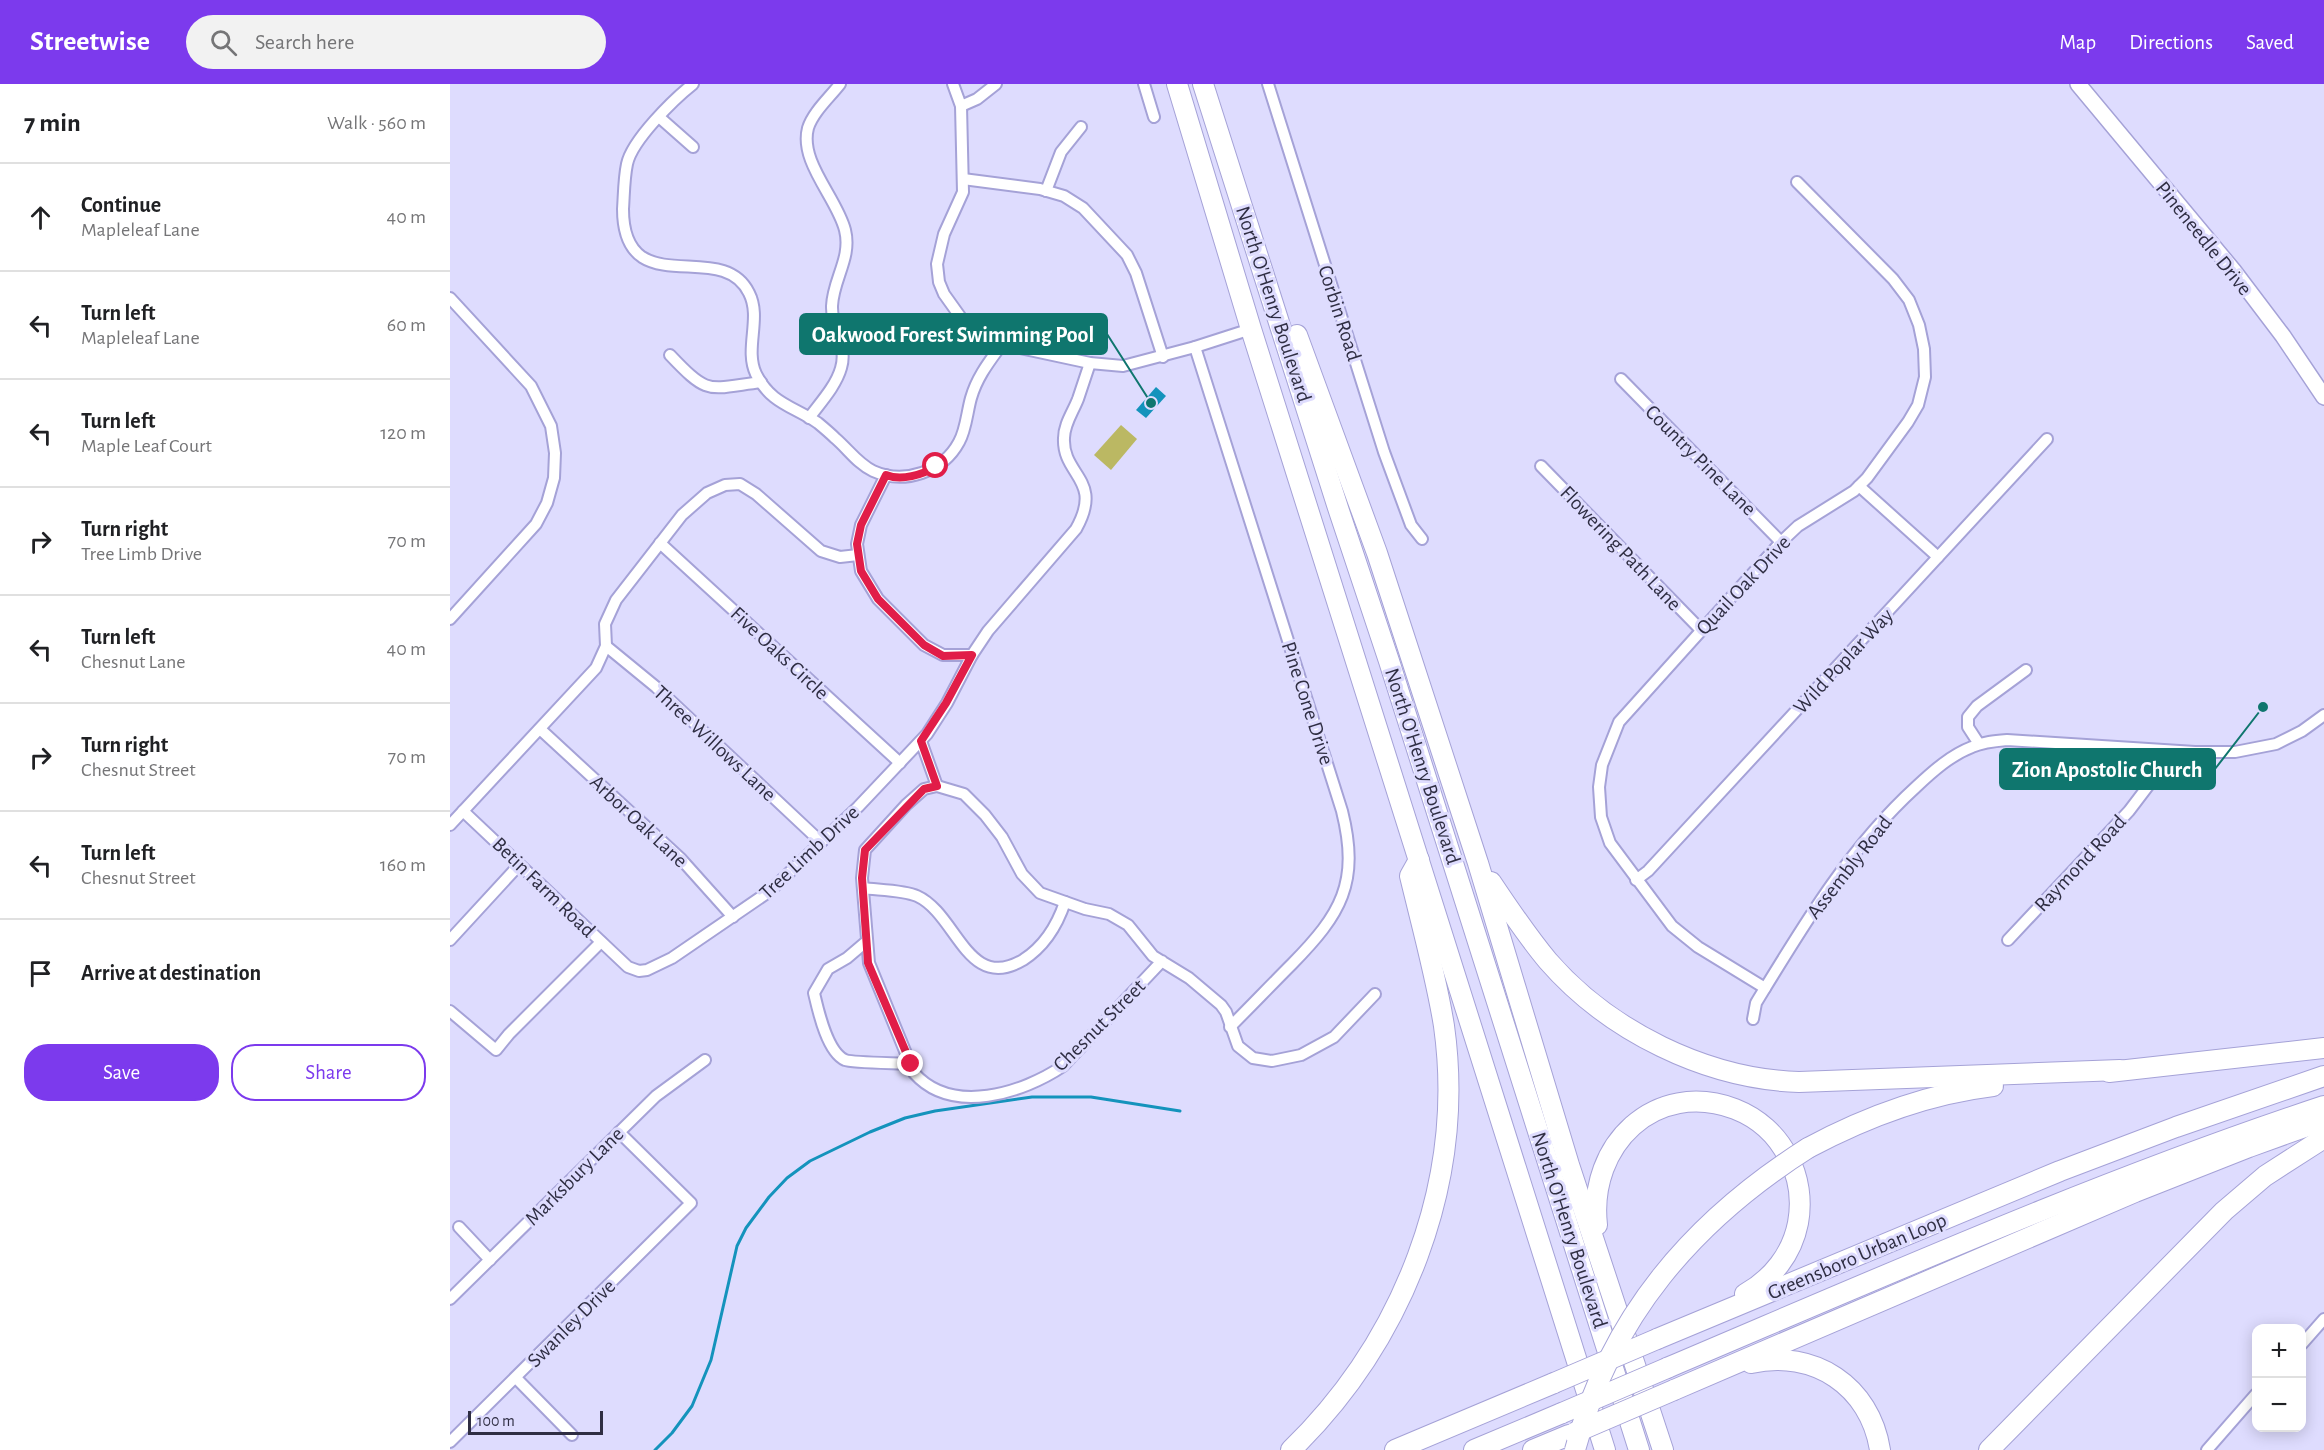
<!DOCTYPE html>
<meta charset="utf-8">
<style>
body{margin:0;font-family:"Alegreya Sans",sans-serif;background:#f2f2f2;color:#202124}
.controls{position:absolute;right:18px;bottom:18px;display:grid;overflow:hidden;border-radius:12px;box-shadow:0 3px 15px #0003}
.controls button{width:54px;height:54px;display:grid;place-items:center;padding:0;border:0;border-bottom:2px solid #e0e0e0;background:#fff;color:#202124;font:30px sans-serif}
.scale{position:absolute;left:18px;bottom:15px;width:135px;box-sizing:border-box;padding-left:6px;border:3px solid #2f2e43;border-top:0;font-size:16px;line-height:21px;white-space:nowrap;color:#2f2e43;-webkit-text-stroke:4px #dedcfe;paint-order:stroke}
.stop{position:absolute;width:18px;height:18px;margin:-14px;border:4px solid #e11d48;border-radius:50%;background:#fff}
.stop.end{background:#e11d48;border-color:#fff;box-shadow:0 2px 6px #0008}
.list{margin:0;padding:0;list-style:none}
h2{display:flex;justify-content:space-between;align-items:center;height:78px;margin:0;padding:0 24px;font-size:26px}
h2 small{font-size:20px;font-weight:400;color:#757577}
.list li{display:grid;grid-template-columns:39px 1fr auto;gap:18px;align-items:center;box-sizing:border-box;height:108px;padding:0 24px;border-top:2px solid #e0e0e0}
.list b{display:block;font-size:22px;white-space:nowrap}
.list p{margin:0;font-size:20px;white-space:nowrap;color:#757577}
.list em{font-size:20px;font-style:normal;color:#757577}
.actions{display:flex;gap:12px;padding:18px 24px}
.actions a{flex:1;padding:14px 0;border:2px solid #7c3aed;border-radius:24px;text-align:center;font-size:21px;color:#7c3aed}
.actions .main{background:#7c3aed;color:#fff}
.icon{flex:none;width:33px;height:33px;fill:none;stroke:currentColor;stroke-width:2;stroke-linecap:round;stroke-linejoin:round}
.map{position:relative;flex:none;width:1874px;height:1366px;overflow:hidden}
header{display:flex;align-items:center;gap:36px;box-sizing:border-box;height:84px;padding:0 30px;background:#7c3aed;color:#fff}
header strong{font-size:28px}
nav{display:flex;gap:33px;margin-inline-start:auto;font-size:21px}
.search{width:420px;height:54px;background:#f2f2f2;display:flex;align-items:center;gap:15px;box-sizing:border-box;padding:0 21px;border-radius:33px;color:#757577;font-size:22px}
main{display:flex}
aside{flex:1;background:#fff}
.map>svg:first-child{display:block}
.green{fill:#bbb863}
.water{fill:#1493bc}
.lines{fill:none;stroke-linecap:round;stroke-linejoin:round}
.stream{stroke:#1493bc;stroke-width:3}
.street-casing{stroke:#a5a2d7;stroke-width:14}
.secondary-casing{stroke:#a5a2d7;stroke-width:18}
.highway-casing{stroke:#a5a2d7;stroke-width:22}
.street{stroke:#fff;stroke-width:10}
.secondary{stroke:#fff;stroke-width:15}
.highway{stroke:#fff;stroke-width:20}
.highway-bridge-casing{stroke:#a5a2d7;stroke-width:22;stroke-linecap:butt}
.highway-bridge{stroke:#fff;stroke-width:20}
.route{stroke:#e11d48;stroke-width:8}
.labels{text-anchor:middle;stroke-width:6;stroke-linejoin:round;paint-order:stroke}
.street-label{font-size:21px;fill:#2f2e43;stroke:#dedcfe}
.leader{fill:none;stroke:#0f766e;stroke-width:2}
.callout-dot{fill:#0f766e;stroke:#dedcfe;stroke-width:2}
.callout{fill:#0f766e;stroke:#0f766e;stroke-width:2}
.callout-label{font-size:22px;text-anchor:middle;font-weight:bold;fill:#fff}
</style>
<header>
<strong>Streetwise</strong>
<div class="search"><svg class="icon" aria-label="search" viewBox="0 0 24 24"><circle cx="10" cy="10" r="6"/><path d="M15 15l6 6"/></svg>Search here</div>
<nav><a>Map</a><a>Directions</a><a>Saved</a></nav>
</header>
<main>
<aside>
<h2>7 min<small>Walk · 560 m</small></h2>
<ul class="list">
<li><svg class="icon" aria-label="ahead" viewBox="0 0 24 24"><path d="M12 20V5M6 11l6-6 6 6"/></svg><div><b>Continue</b><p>Mapleleaf Lane</p></div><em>40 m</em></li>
<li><svg class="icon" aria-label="left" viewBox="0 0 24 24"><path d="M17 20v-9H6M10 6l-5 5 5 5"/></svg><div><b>Turn left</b><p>Mapleleaf Lane</p></div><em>60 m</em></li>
<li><svg class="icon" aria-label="left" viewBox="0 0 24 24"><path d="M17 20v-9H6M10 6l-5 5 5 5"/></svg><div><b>Turn left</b><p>Maple Leaf Court</p></div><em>120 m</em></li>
<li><svg class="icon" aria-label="right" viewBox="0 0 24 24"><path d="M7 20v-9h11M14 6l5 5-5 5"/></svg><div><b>Turn right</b><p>Tree Limb Drive</p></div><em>70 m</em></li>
<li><svg class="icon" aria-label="left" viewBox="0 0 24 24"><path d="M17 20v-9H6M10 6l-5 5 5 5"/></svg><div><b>Turn left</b><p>Chesnut Lane</p></div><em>40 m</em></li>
<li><svg class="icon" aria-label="right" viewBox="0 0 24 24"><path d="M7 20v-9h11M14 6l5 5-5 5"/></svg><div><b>Turn right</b><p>Chesnut Street</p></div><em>70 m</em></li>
<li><svg class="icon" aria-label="left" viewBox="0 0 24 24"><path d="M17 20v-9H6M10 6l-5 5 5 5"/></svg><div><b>Turn left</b><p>Chesnut Street</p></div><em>160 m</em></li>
<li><svg class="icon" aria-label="arrive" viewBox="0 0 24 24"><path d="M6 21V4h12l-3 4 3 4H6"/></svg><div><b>Arrive at destination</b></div></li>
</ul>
<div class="actions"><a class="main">Save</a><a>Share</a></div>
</aside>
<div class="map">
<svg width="1874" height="1366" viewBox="0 0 1874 1366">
<rect width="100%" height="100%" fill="#dedcfe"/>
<path class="green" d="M 671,341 L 687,355 L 661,386 L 644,371 Z"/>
<path class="water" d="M 706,303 L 716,312 L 696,334 L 686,326 Z"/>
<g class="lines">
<path class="stream" d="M 205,1366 L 222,1349 L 242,1322 L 261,1276 L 287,1162 L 296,1144 L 319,1113 L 337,1094 L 360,1077 L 420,1048 L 455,1034 L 485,1027 L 582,1013 L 641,1013 L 730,1027"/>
<defs>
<g id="street">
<path d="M 243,0 C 224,15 182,56 177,80 C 174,94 174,110 173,125 C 173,143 176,162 192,173 C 223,193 279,168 299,209 C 312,234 294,265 306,290 C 321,320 343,322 368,339 C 374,344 380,349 385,354 C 398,365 408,380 423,387 C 454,401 493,388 509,358 C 516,346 517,328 521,314 C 527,293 539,278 552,260"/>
<path d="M 503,0 L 511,22 L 513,108 L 494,150 L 487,180 L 489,198 L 494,210 L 514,238 L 526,248 L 542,258 L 640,279 L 673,282 L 745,263 L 801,245"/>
<path d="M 694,0 L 704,33"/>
<path d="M 818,0 L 934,368 L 961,441 L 972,455"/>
<path d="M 511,22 L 527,15 L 546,0"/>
<path d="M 209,33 L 243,63"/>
<path d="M 513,95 L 590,105 L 614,112 L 633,124 L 677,171 L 686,189 L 713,273"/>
<path d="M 596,107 L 611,68 L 631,43"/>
<path d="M 0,214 L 81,302 L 101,342 L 105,369 L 104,394 L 97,419 L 86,440 L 0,535"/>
<path d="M 745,263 L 892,727 C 910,799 891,830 842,880 C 821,901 801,922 780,943"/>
<path d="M 220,271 C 259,312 257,305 311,298"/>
<path d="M 1171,295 L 1331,458"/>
<path d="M 359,334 C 370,319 386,302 391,284 C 398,262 381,243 382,222 C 383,195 402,174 395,146 C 387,114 349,78 358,44 C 363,28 380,13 390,0"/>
<path d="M 1091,382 L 1251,546"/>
<path d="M 436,391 L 411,441 L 407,460 L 411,487 L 428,515 L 474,561 L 493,571 L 522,571 L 538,547 L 626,445 C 654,395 612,392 614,354 C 614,340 623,328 628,315 C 632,303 636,291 640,279"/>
<path d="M 1409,402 L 1488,473"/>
<path d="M 210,459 L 450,679"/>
<path d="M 156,562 L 206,603 L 371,758"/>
<path d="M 90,645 L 231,775 L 283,833"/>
<path d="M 471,657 L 487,702"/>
<path d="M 1529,660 L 1518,643 L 1518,633 L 1527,622 L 1576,586"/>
<path d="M 13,727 L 178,883 L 189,887 L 197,886 L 222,874 L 320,807 L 408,723 L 477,650 L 497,619 L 522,571"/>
<path d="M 0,741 L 146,584 L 156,562 L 155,540 L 166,516 L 232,431 L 257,409 L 275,401 L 290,400 L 306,410 L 371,467 L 390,473 L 408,471"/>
<path d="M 1186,796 L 1198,787 L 1597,355"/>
<path d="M 413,804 C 428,806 454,806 467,812 C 507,830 517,909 573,876 C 595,862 607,842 615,818"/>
<path d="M 0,856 L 69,781"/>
<path d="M 1558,856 L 1679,727 L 1698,702 L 1711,666"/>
<path d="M 417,857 L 397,874 L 378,885 L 364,909 C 368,926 377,968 395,976 C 403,979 449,979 461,980"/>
<path d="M 712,877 L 613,982 C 573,1009 502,1032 464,989 L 419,879 L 412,794 L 415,766 L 456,721 L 474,705 L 487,702 L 514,710 L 535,731 L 552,753 L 572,790 L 590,809 L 635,825 L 659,830 L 678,841 L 703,872 L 739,894 L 771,921 L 776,928 L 788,962 L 803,974 L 822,977 L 851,971 L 884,953 L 925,910"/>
<path d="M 1315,904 L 1248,863 L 1222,842 L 1160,759 L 1151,733 L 1149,703 L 1152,681 L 1169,638 L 1331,458 L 1348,442 L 1404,407 L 1417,394 L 1458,338 L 1468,321 L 1475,293 L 1474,265 L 1469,241 L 1459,216 L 1443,195 L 1347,98"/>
<path d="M 0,927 L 46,966 L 59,950 L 151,858"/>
<path d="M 1303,935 L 1306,919 C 1353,842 1399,764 1466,703 C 1483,687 1501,671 1522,663 C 1533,658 1545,657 1557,656 L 1745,668 L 1785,668 L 1826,660 L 1852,647 L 1874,631"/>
<path d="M 9,1143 L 40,1176"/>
<path d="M 0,1215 L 206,1012 L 255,976"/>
<path d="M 1852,1260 L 1874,1235"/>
<path d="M 66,1294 L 122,1351"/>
<path d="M 0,1358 L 241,1119 L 169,1048"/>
<path d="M 1757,1366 L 1806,1310"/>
</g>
<path id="secondary" d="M 1628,0 L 1783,186 L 1833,252 L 1874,313"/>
<g id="highway">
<path d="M 727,0 L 801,245 L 1155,1366"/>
<path d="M 753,0 L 889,427 L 939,577 L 1189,1366"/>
<path d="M 847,251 L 927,469 L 1028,779 L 1119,1081 L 1213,1366"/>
<path d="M 1041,798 C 1059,825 1077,852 1098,877 C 1159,947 1256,995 1349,998 L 1670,986"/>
<path d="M 1659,988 L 1874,964"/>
<path d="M 1358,1064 C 1416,1033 1477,1010 1543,1002"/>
<path d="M 1147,1141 C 1138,1061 1205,995 1285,1025 C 1308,1034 1327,1051 1338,1073 C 1349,1093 1352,1117 1348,1139 C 1342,1170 1322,1195 1295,1210"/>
<path d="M 1207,1255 L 1610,1087 L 1726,1043 L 1874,992"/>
<path d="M 1301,1279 C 1364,1265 1420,1302 1430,1366"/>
<path d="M 1217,1284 C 1434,1192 1650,1096 1874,1022"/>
<path d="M 1224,1306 L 1685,1108 L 1799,1063 L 1874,1036"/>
<path d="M 841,1366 C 953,1257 1016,1099 994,942 C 986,892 972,842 960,792 L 969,776"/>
<path d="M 945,1366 L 1104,1299"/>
<path d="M 1024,1366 L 1112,1329"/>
<path d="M 1083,1366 L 1119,1351"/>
<path d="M 1539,1366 L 1774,1127 L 1815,1092 L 1874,1054"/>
</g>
</defs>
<use href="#street" class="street-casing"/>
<use href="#secondary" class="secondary-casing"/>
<use href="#highway" class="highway-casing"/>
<use href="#street" class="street"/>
<use href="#secondary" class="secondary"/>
<use href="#highway" class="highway"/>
<defs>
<g id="highway-bridge">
<path d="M 1104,1299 L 1207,1255"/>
<path d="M 1112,1329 L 1217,1284"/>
<path d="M 1124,1349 L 1224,1306"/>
<path d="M 1125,1366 C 1160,1233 1243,1137 1358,1064"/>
</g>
</defs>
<use href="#highway-bridge" class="highway-bridge-casing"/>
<use href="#highway-bridge" class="highway-bridge"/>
</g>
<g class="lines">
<path class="route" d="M 461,980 L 418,879 L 412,794 L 415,766 L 474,705 L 487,702 L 471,657 L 496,619 L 522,571 L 493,572 L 474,561 L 428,515 L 411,487 L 407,460 L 411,441 L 436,391 C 451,397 473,391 486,382"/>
</g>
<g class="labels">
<g class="street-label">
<text transform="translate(1754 154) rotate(51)" y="7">Pineneedle Drive</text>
<text transform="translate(824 220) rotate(72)" y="7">North O'Henry Boulevard</text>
<text transform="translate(890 229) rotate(72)" y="7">Corbin Road</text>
<text transform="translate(1251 376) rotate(45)" y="7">Country Pine Lane</text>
<text transform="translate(1171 464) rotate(46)" y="7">Flowering Path Lane</text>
<text transform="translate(1293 501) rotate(-47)" y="7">Quail Oak Drive</text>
<text transform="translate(330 569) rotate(43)" y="7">Five Oaks Circle</text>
<text transform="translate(1393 577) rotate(-47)" y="7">Wild Poplar Way</text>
<text transform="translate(858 619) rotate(72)" y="7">Pine Cone Drive</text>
<text transform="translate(265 659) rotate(43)" y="7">Three Willows Lane</text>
<text transform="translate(973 682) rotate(72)" y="7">North O'Henry Boulevard</text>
<text transform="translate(189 737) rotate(43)" y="7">Arbor Oak Lane</text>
<text transform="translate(359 768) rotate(-43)" y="7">Tree Limb Drive</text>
<text transform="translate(1630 779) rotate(-47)" y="7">Raymond Road</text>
<text transform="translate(1399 783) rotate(-52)" y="7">Assembly Road</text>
<text transform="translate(94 803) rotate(44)" y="7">Betin Farm Road</text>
<text transform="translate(649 941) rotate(-45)" y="7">Chesnut Street</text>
<text transform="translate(124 1092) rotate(-45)" y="7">Marksbury Lane</text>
<text transform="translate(1120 1146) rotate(72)" y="7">North O'Henry Boulevard</text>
<text transform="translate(1407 1172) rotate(-23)" y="7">Greensboro Urban Loop</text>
<text transform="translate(121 1239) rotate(-45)" y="7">Swanley Drive</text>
</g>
</g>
<path class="leader" d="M701 319L657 250M1813 623L1765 685"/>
<g class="callout-dot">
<circle cx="701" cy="319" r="6"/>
<circle cx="1813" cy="623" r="6"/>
</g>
<g class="callout">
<rect x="350" y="230" width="307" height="40" rx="6"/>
<rect x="1550" y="665" width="215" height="40" rx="6"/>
</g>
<g class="callout-label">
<text x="503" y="258">Oakwood Forest Swimming Pool</text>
<text x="1657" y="693">Zion Apostolic Church</text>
</g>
</svg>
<div class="controls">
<button>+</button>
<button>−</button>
</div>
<div class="scale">100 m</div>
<div class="stop" style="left:486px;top:382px"></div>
<div class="stop end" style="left:461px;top:980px"></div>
</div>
</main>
